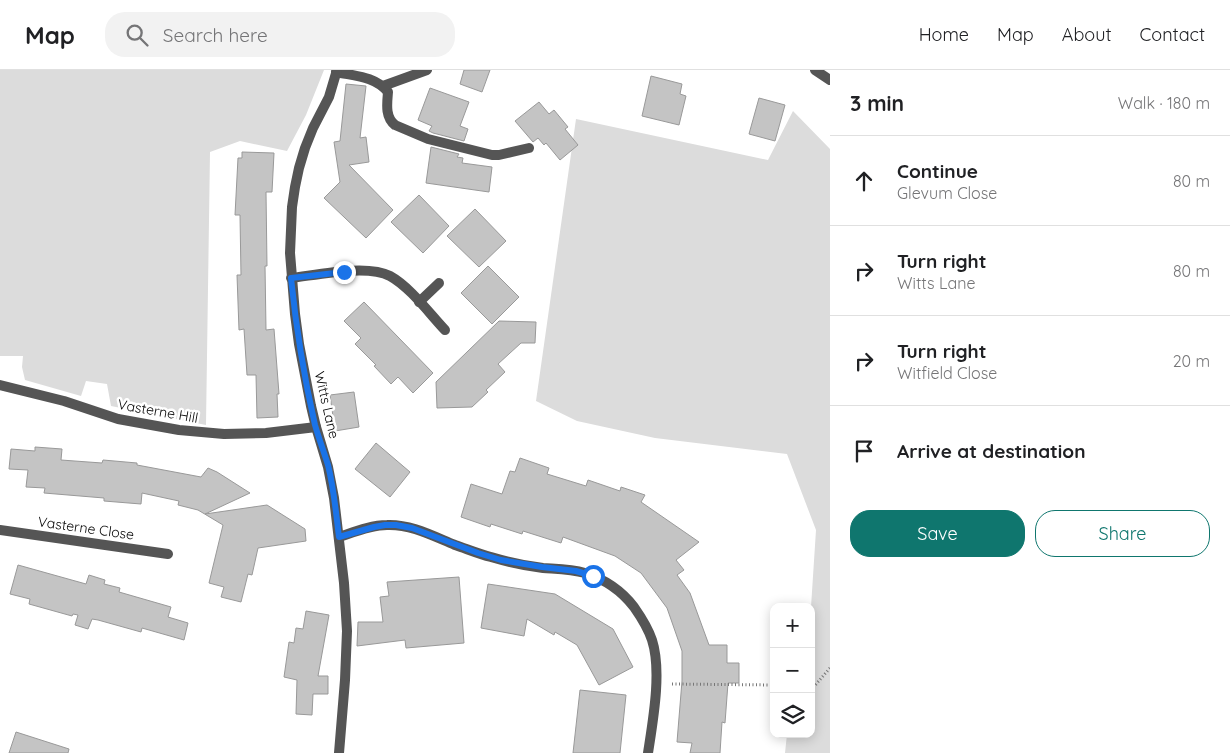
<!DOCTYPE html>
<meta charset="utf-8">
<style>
body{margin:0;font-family:Quicksand,sans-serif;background:#f2f2f2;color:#202124}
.controls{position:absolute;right:15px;bottom:15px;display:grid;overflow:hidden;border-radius:10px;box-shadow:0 2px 12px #0003}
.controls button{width:45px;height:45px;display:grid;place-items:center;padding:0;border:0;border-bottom:1px solid #e0e0e0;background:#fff;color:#202124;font:25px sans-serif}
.stop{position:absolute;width:15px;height:15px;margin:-11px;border:4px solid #1a73e8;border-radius:50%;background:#fff}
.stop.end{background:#1a73e8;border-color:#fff;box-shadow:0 1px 5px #0008}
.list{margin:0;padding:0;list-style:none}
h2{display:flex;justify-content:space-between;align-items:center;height:65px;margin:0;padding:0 20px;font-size:21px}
h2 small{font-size:16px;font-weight:400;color:#757577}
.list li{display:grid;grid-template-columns:32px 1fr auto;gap:15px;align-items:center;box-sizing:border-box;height:90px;padding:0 20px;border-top:1px solid #e0e0e0}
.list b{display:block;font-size:19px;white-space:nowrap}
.list p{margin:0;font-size:16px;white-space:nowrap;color:#757577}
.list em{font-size:16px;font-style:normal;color:#757577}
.actions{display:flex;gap:10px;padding:15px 20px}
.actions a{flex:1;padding:11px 0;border:1px solid #0f766e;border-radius:20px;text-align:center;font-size:18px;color:#0f766e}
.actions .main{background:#0f766e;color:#fff}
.icon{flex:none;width:28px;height:28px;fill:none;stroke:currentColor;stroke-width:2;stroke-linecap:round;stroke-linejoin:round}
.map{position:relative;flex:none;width:830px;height:683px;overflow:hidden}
header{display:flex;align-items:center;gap:30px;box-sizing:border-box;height:70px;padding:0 25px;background:#fff;border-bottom:1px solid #e0e0e0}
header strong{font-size:24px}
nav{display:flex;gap:28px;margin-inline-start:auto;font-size:18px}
.search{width:350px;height:45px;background:#f2f2f2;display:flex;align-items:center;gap:12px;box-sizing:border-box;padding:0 18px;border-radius:20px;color:#757577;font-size:19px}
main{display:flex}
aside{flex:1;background:#fff}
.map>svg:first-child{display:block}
.grass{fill:#dcdcdc}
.building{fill:#c4c4c4;stroke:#999}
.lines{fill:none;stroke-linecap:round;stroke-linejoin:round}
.path{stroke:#777;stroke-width:3;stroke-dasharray:1 2.5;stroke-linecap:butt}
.lane{stroke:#555;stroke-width:10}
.street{stroke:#555;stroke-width:10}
.route{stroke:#1a73e8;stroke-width:6}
.labels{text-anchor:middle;stroke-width:5;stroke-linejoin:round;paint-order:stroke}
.street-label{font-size:14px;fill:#000;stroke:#fff}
</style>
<header>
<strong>Map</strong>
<div class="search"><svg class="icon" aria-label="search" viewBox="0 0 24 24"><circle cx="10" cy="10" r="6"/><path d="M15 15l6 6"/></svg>Search here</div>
<nav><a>Home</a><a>Map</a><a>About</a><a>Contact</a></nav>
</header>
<main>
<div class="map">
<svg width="830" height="683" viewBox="0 0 830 683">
<rect width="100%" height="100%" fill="#fff"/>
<g class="grass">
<path d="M 0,0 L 324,0 L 306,45 L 287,81 L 240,71 L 210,82 L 206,355 L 111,336 L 107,314 L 86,311 L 81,326 L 25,310 L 22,297 L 23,286 L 0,286 Z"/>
<path d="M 793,41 L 830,79 L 830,683 L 785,683 L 787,664 L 811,664 L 811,537 L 816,460 L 787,384 L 655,368 L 577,351 L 536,331 L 576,49 L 768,90 Z"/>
</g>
<g class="building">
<path d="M 464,0 L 490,0 L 482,22 L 460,14 Z"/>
<path d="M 651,6 L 682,14 L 680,24 L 686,26 L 679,55 L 642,46 Z"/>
<path d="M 346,14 L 366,16 L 360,68 L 366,67 L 369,92 L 349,95 L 393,140 L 366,168 L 324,128 L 340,112 L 334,72 L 340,71 Z"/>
<path d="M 430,18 L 469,32 L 460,56 L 468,59 L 464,71 L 433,63 L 429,61 L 432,56 L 418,50 Z"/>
<path d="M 759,28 L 785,35 L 775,71 L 749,64 Z"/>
<path d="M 539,32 L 549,44 L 554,40 L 568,57 L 565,59 L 578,75 L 560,90 L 546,73 L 544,75 L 538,68 L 533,72 L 515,51 Z"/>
<path d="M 431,77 L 459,84 L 457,87 L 463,88 L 462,93 L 492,97 L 489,122 L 426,113 Z"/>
<path d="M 242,82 L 274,83 L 272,122 L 266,122 L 267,196 L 265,196 L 266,260 L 274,259 L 279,324 L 277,324 L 278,347 L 257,348 L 256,305 L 247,305 L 244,259 L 239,260 L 237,205 L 241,205 L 240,145 L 235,145 L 238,88 L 242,88 Z"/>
<path d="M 419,125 L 449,156 L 423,183 L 391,152 Z"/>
<path d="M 475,139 L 506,171 L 479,197 L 447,166 Z"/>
<path d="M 488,196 L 519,227 L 492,254 L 461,223 Z"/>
<path d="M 364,232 L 433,303 L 413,323 L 398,307 L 391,314 L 374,296 L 376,295 L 355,274 L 361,268 L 344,251 Z"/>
<path d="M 499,251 L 536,252 L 535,273 L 521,273 L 498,294 L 505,302 L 486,320 L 488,322 L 472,337 L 437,338 L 436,312 Z"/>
<path d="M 354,322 L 359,357 L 335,361 L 330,325 Z"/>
<path d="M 376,373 L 410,402 L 390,427 L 355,399 Z"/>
<path d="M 35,377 L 62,379 L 61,390 L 102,393 L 103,390 L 137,393 L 137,395 L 201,407 L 208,398 L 217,402 L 250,423 L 205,444 L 267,435 L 305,459 L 306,471 L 258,478 L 252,505 L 248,504 L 241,532 L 221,527 L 224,517 L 209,513 L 223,455 L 198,440 L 178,435 L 179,431 L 142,423 L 141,434 L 104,431 L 104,428 L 44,423 L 45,418 L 26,417 L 28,400 L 9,399 L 11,379 L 35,381 Z"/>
<path d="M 520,388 L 549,398 L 547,404 L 586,416 L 588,410 L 620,421 L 621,417 L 645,425 L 641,432 L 699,472 L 676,490 L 684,500 L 677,505 L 690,523 L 709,575 L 727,575 L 727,593 L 739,593 L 739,613 L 728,613 L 725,653 L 722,652 L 720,683 L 690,683 L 692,673 L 677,672 L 682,611 L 682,581 L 667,538 L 641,503 L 615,486 L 563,467 L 561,473 L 523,461 L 522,464 L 491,454 L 490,457 L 461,447 L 471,414 L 502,424 L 510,401 L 515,402 Z"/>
<path d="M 18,495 L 86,514 L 89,505 L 105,510 L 104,514 L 120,518 L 119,522 L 171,537 L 168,547 L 188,553 L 184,570 L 142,558 L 141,562 L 98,550 L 92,549 L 88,559 L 75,555 L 78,545 L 73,544 L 72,546 L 29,534 L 30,529 L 10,524 Z"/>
<path d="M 459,507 L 464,573 L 406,578 L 405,570 L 357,576 L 358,552 L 383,552 L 380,527 L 389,526 L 387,512 Z"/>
<path d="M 488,514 L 555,524 L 613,559 L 633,597 L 599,615 L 577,575 L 555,562 L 554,565 L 527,549 L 524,566 L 481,558 Z"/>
<path d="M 306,541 L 329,545 L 318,606 L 328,606 L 328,624 L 313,624 L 312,645 L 296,644 L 297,610 L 284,607 L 289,572 L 294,573 L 296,558 L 303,559 Z"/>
<path d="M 580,620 L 626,625 L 620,683 L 573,683 Z"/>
<path d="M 16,662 L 69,679 L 68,683 L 9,683 Z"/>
</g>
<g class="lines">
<g class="path">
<path d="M 672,614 L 774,615"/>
<path d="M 811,620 L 830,598"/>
<path d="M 774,627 L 774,635"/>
</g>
<g class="lane">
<path d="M 336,2 C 354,6 375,6 388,22 C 387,34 385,47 395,55 L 428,69 L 492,85 L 499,85 L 529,78"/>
<path d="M 383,16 L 427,0"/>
</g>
<g class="street">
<path d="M 337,0 L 329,27 L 313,58 L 305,78 L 299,98 L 295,117 L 292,137 L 290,183 L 295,244 L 299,274 L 311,336 L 316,357 L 328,397 L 334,428 L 344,513 L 347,561 L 345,610 L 339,683"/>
<path d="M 815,0 L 830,10"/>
<path d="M 291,208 C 317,205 367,194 390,206 C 410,217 429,243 445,260"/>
<path d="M 419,232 L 439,213"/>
<path d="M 0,315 L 64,331 L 118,349 L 179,360 L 224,364 L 266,363 L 316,357"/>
<path d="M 0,460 L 168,484"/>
<path d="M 339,467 C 354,462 371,455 387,455 C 411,454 433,466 455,475 C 467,479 479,484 491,487 C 508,492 526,496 543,498 C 557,499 571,499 585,503 C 604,509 621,520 634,537 C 641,547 648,558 652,570 C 662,601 653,650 648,683"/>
</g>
</g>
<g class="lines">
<path class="route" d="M 344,202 L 291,208 C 296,257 304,307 315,355 C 319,369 324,382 328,395 C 334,419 336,443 339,467 L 374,457 L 385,455 L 396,455 L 412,458 L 478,483 L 501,490 L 542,497 L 576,501 L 593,506"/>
</g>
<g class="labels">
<g class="street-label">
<text transform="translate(327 335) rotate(77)" y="5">Witts Lane</text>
<text transform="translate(158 341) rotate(10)" y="5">Vasterne Hill</text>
<text transform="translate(86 458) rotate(8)" y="5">Vasterne Close</text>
</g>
</g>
</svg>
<div class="controls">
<button>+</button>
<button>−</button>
<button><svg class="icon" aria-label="layers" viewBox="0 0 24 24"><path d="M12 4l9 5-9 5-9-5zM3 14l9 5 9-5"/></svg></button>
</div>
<div class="stop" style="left:593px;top:506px"></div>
<div class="stop end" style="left:344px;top:202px"></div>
</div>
<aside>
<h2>3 min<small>Walk · 180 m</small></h2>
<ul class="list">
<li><svg class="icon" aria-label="ahead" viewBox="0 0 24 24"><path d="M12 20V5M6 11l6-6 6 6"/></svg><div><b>Continue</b><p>Glevum Close</p></div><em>80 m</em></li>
<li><svg class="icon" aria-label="right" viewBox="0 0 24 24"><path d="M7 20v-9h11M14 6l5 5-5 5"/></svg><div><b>Turn right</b><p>Witts Lane</p></div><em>80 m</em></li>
<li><svg class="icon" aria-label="right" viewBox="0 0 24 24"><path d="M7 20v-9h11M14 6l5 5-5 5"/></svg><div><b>Turn right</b><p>Witfield Close</p></div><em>20 m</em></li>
<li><svg class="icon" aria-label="arrive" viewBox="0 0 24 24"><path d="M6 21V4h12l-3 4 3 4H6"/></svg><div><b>Arrive at destination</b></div></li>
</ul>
<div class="actions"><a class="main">Save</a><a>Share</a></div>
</aside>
</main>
